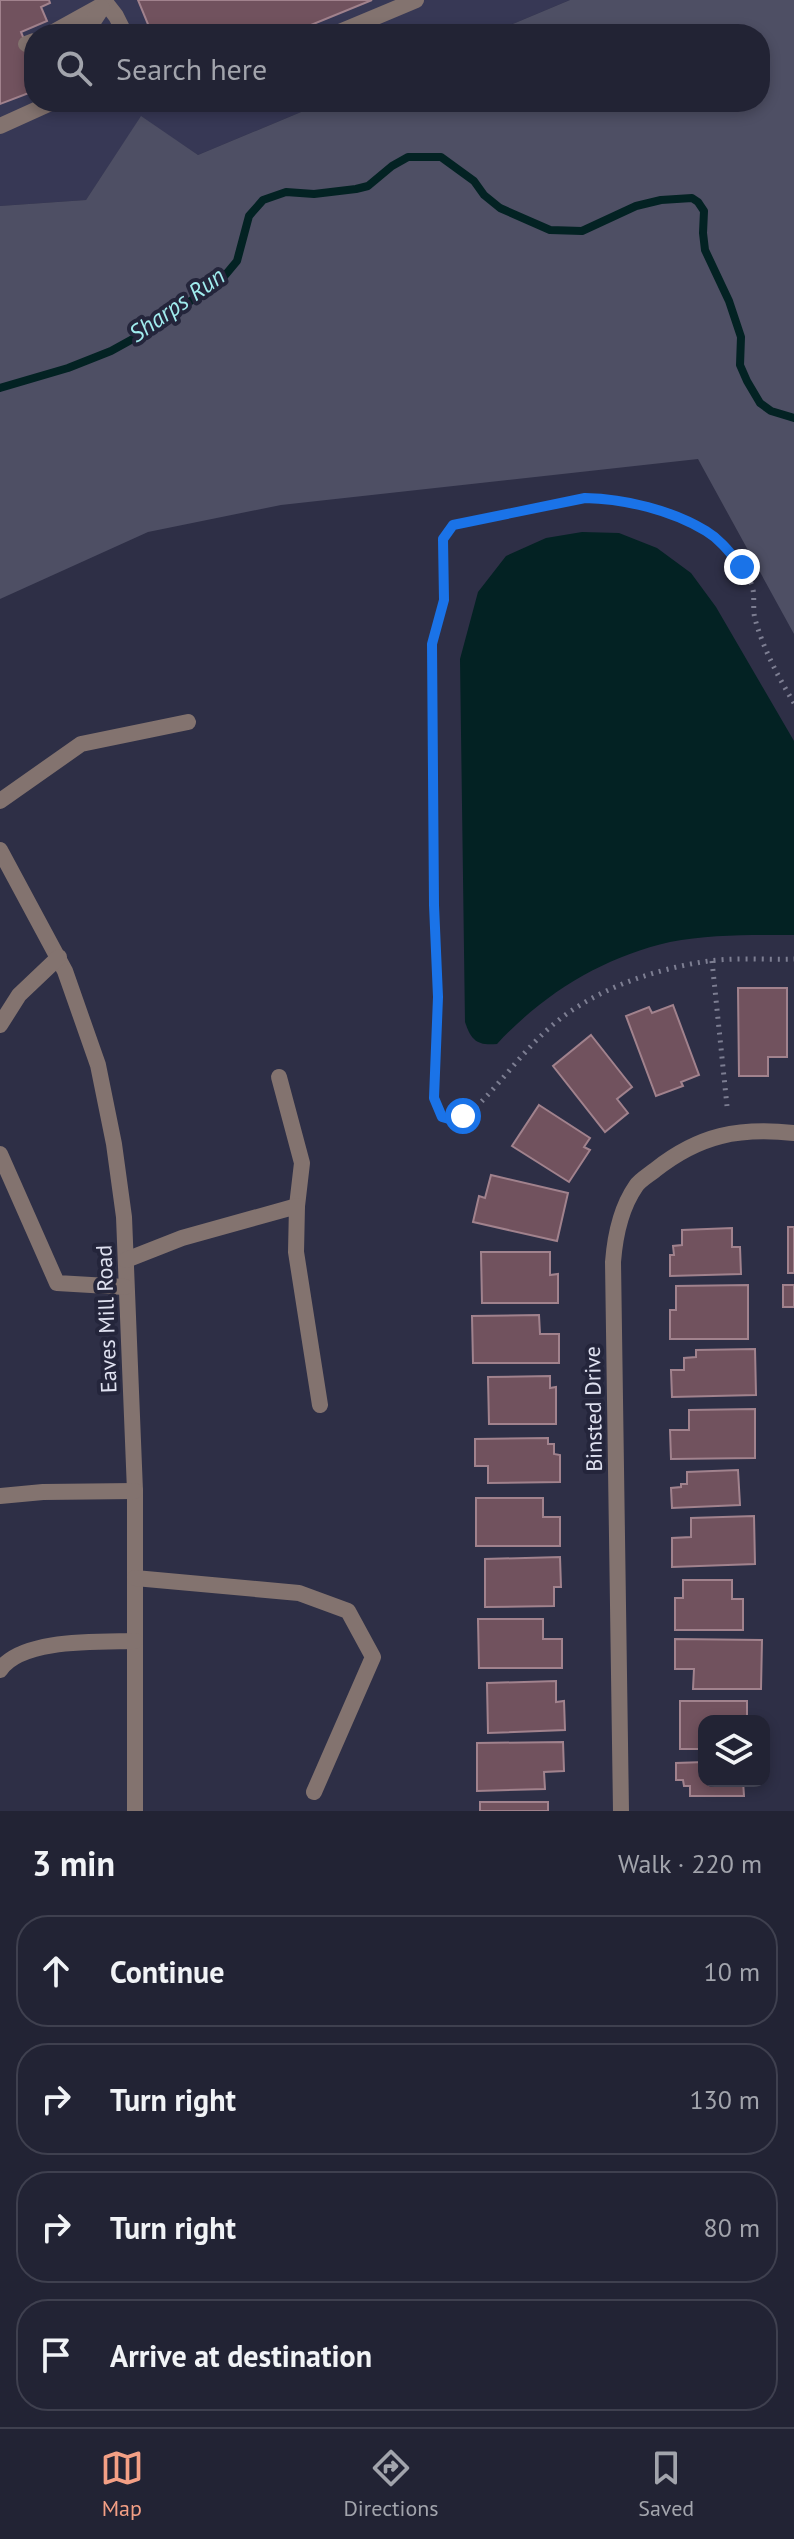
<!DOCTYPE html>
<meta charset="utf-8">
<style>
body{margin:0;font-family:"PT Sans",sans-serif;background:#2a2b3c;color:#f1f3f6}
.controls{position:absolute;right:24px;bottom:24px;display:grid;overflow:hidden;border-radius:16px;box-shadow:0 4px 12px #0003}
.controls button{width:72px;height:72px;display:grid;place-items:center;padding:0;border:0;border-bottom:2px solid #3f404f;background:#222334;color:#f1f3f6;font:40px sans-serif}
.stop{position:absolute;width:24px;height:24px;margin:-18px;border:6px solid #1a73e8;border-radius:50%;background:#fff}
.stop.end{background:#1a73e8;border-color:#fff;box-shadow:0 2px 8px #0008}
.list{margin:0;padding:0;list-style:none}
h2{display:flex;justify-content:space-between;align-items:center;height:104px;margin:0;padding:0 32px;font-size:34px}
h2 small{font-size:26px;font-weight:400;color:#a2a4ac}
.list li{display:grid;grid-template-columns:52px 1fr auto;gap:24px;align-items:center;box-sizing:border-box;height:112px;margin:0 16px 16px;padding:0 16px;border:2px solid #3f404f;border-radius:32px}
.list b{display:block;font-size:30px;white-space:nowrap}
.list em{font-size:26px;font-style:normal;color:#a2a4ac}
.icon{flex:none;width:44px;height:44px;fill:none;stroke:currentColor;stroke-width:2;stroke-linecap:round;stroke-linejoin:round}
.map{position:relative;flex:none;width:794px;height:1811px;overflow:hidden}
.search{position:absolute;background:#222334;box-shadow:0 4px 12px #0003;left:24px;right:24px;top:24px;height:88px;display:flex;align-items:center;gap:20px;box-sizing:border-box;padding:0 28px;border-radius:32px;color:#a2a4ac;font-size:30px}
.sheet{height:616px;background:#222334}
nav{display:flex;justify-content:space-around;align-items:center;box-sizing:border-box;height:112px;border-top:2px solid #3f404f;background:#222334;font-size:22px;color:#a2a4ac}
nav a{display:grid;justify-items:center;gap:4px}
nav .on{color:#f39f85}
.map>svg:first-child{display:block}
.built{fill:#373855}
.green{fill:#4e4f64}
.water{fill:#032223}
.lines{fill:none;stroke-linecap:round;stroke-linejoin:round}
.stream{stroke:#032223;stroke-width:8}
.building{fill:#71525e;stroke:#a1828d;stroke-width:2}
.path{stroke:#7d7e92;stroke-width:5;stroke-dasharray:2 6;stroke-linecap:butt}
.service{stroke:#83736f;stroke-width:16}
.minor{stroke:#83736f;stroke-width:16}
.route{stroke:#1a73e8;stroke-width:10}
.labels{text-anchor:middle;stroke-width:8;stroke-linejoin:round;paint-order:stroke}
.street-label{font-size:22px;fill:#dfe1f0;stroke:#24253b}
.water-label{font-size:24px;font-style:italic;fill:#a0ecee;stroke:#24253b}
</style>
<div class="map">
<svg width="794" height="1811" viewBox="0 0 794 1811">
<rect width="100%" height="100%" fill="#2e2f46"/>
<path class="built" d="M 0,0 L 570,0 L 489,34 L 34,34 L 34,102 L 325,102 L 198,155 L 141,117 L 86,200 L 0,206 Z"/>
<path class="green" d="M 570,0 L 794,0 L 794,634 L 698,459 L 281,505 L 148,532 L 0,599 L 0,206 L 86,200 L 141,116 L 198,155 L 325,102 L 760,102 L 760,34 L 489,34 Z"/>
<path class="water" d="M 582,532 L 619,533 L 657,548 L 691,573 L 716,607 L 794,741 L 794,935 C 753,935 710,934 670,942 C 603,957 543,994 497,1044 C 477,1046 471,1040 465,1022 L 460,659 L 478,592 L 506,556 L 546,538 Z"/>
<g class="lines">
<path class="stream" d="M 0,388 L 68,368 L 111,351 L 149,330 L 222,279 L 237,261 L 249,216 L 263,200 L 286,192 L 314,194 L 356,189 L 368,186 L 392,166 L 408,157 L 441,157 L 474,181 L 484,195 L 500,208 L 550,230 L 582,231 L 636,206 L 661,200 L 692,198 L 698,202 L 704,211 L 703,233 L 705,250 L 729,301 L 741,337 L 740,365 L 747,381 L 760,403 L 771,411 L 794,418"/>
</g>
<g class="building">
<path d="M 0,0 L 49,0 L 50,3 L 41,7 L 47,21 L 21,32 L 34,64 L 34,91 L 0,104 Z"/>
<path d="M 138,0 L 372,0 L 289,34 L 152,34 Z"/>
<path d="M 738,988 L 787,988 L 787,1057 L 768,1057 L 768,1076 L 739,1076 Z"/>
<path d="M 673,1005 L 699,1075 L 681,1082 L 683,1086 L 656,1096 L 626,1016 L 649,1007 L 652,1013 Z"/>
<path d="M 591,1035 L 632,1087 L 617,1099 L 628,1113 L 605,1132 L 553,1066 Z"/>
<path d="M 539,1105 L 590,1138 L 584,1147 L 590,1150 L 569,1182 L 512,1146 Z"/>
<path d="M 491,1175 L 568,1193 L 557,1241 L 473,1222 L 479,1196 L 485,1198 Z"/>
<rect x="788" y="1227" width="6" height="46"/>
<path d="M 732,1228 L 732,1247 L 740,1247 L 741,1274 L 670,1276 L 670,1255 L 674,1255 L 673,1246 L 682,1245 L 682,1230 Z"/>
<path d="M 481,1252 L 550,1252 L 550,1275 L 558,1274 L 558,1303 L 482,1303 Z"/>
<path d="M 748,1285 L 748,1339 L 670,1339 L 670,1310 L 676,1310 L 676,1286 Z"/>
<rect x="783" y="1285" width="11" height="22"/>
<path d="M 539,1315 L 540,1334 L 559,1334 L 559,1363 L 473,1363 L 472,1316 Z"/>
<path d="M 755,1349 L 756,1395 L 672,1397 L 671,1370 L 684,1370 L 684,1358 L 696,1357 L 696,1350 Z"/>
<path d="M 550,1376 L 550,1388 L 556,1387 L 556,1424 L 489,1424 L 488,1377 Z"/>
<path d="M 755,1409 L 755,1458 L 671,1459 L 670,1430 L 689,1430 L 689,1410 Z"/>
<path d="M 548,1438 L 548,1444 L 554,1444 L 554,1454 L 560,1455 L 560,1482 L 488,1483 L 488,1466 L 475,1466 L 475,1439 Z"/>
<path d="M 738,1470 L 740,1505 L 672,1508 L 671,1488 L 681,1487 L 681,1484 L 687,1484 L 687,1472 Z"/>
<path d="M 476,1498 L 543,1498 L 543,1517 L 560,1517 L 560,1546 L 476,1546 Z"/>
<path d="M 754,1516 L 755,1564 L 672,1567 L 672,1538 L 691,1537 L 691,1518 Z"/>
<path d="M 560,1557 L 561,1587 L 554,1587 L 554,1606 L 485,1607 L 485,1559 Z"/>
<path d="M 683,1580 L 732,1580 L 732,1599 L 743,1599 L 743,1630 L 675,1630 L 675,1598 L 683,1598 Z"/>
<path d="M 478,1619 L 543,1619 L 543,1639 L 562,1639 L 562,1668 L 479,1668 Z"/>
<path d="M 675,1639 L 762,1640 L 761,1689 L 693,1689 L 694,1669 L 675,1669 Z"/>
<path d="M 556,1681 L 556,1702 L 564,1701 L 565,1730 L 488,1733 L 487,1683 Z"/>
<path d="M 680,1701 L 747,1701 L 747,1721 L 704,1721 L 704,1749 L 680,1749 Z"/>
<path d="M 563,1742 L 564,1771 L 544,1772 L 545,1789 L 477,1791 L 477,1743 Z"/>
<path d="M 704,1762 L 704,1781 L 743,1781 L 744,1796 L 690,1796 L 690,1786 L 684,1786 L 683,1780 L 676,1780 L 676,1763 Z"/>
<rect x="480" y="1802" width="68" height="9"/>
</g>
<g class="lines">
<g class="path">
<path d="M 794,703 C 778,677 763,648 755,619 C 752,608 756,594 751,583 C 727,523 644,499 585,498 L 453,525 L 443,539 L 444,600 L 432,644 L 434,905 L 438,997 L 434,1098 L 442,1117 C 455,1121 464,1115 475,1108 C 500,1084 520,1055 546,1031 C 586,993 647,971 702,962 C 731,957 764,960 794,959"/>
<path d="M 712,961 L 727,1106"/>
</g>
<g class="service">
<path d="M 106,3 L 116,16 L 125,34"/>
<path d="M 50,34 L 106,3"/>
<path d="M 85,34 L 102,8"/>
<path d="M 335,34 L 416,0"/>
<path d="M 26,44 L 34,41"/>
<path d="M 0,126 L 53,102"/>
<path d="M 0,801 L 81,744 L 188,722"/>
<path d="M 0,850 L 65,971 L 98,1065 L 114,1144 L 124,1217 L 135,1491 L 135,1811"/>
<path d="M 0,1025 L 19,995 L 59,957"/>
<path d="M 279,1077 L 302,1163 L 297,1206"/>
<path d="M 0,1154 L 57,1283 L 125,1287"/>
<path d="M 126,1260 L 182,1238 L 297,1206 L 296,1252 L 320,1405"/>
<path d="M 135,1578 L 299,1593 L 348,1611 L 373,1657 L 314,1792"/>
<path d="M 0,1670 C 21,1638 100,1642 135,1641"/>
</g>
<g class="minor">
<path d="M 0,1496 L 43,1492 L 135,1491"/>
<path d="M 621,1811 L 613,1262 C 615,1236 620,1209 636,1186 C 640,1180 649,1175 655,1170 C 699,1135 739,1127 794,1133"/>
</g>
</g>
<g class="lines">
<path class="route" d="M 463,1116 L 449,1119 L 442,1117 L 434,1098 L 438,997 L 434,905 L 432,644 L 444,600 L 443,539 L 453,525 L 585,498 C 626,499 671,510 706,531 C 721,540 731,554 742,567"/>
</g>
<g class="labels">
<g class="street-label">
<text transform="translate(106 1319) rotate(-92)" y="8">Eaves Mill Road</text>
<text transform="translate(593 1409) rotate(-91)" y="8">Binsted Drive</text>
</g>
<g class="water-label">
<text transform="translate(177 305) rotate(-35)" y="8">Sharps Run</text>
</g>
</g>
</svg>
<div class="controls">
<button><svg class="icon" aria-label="layers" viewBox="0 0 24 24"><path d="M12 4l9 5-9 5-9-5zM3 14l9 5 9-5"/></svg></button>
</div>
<div class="stop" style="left:463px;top:1116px"></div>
<div class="stop end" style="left:742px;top:567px"></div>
<div class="search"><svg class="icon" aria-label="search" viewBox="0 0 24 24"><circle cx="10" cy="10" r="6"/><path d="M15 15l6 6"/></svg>Search here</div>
</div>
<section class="sheet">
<h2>3 min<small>Walk · 220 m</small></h2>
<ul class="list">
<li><svg class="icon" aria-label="ahead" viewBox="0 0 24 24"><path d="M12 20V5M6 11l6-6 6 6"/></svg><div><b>Continue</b></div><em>10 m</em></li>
<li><svg class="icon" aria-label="right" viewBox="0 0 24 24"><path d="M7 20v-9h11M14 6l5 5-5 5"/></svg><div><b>Turn right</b></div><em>130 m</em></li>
<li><svg class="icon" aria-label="right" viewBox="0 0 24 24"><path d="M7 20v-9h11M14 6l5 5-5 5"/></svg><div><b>Turn right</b></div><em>80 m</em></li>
<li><svg class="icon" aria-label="arrive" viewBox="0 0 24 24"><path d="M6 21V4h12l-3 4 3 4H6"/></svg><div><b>Arrive at destination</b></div></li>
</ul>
</section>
<nav>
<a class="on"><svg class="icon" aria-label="map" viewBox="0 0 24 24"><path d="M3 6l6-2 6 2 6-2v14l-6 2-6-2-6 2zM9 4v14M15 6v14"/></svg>Map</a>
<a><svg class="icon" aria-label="directions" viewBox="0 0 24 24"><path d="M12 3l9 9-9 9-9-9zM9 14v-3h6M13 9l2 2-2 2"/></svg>Directions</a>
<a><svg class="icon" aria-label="saved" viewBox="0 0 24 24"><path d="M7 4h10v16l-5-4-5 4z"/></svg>Saved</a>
</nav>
